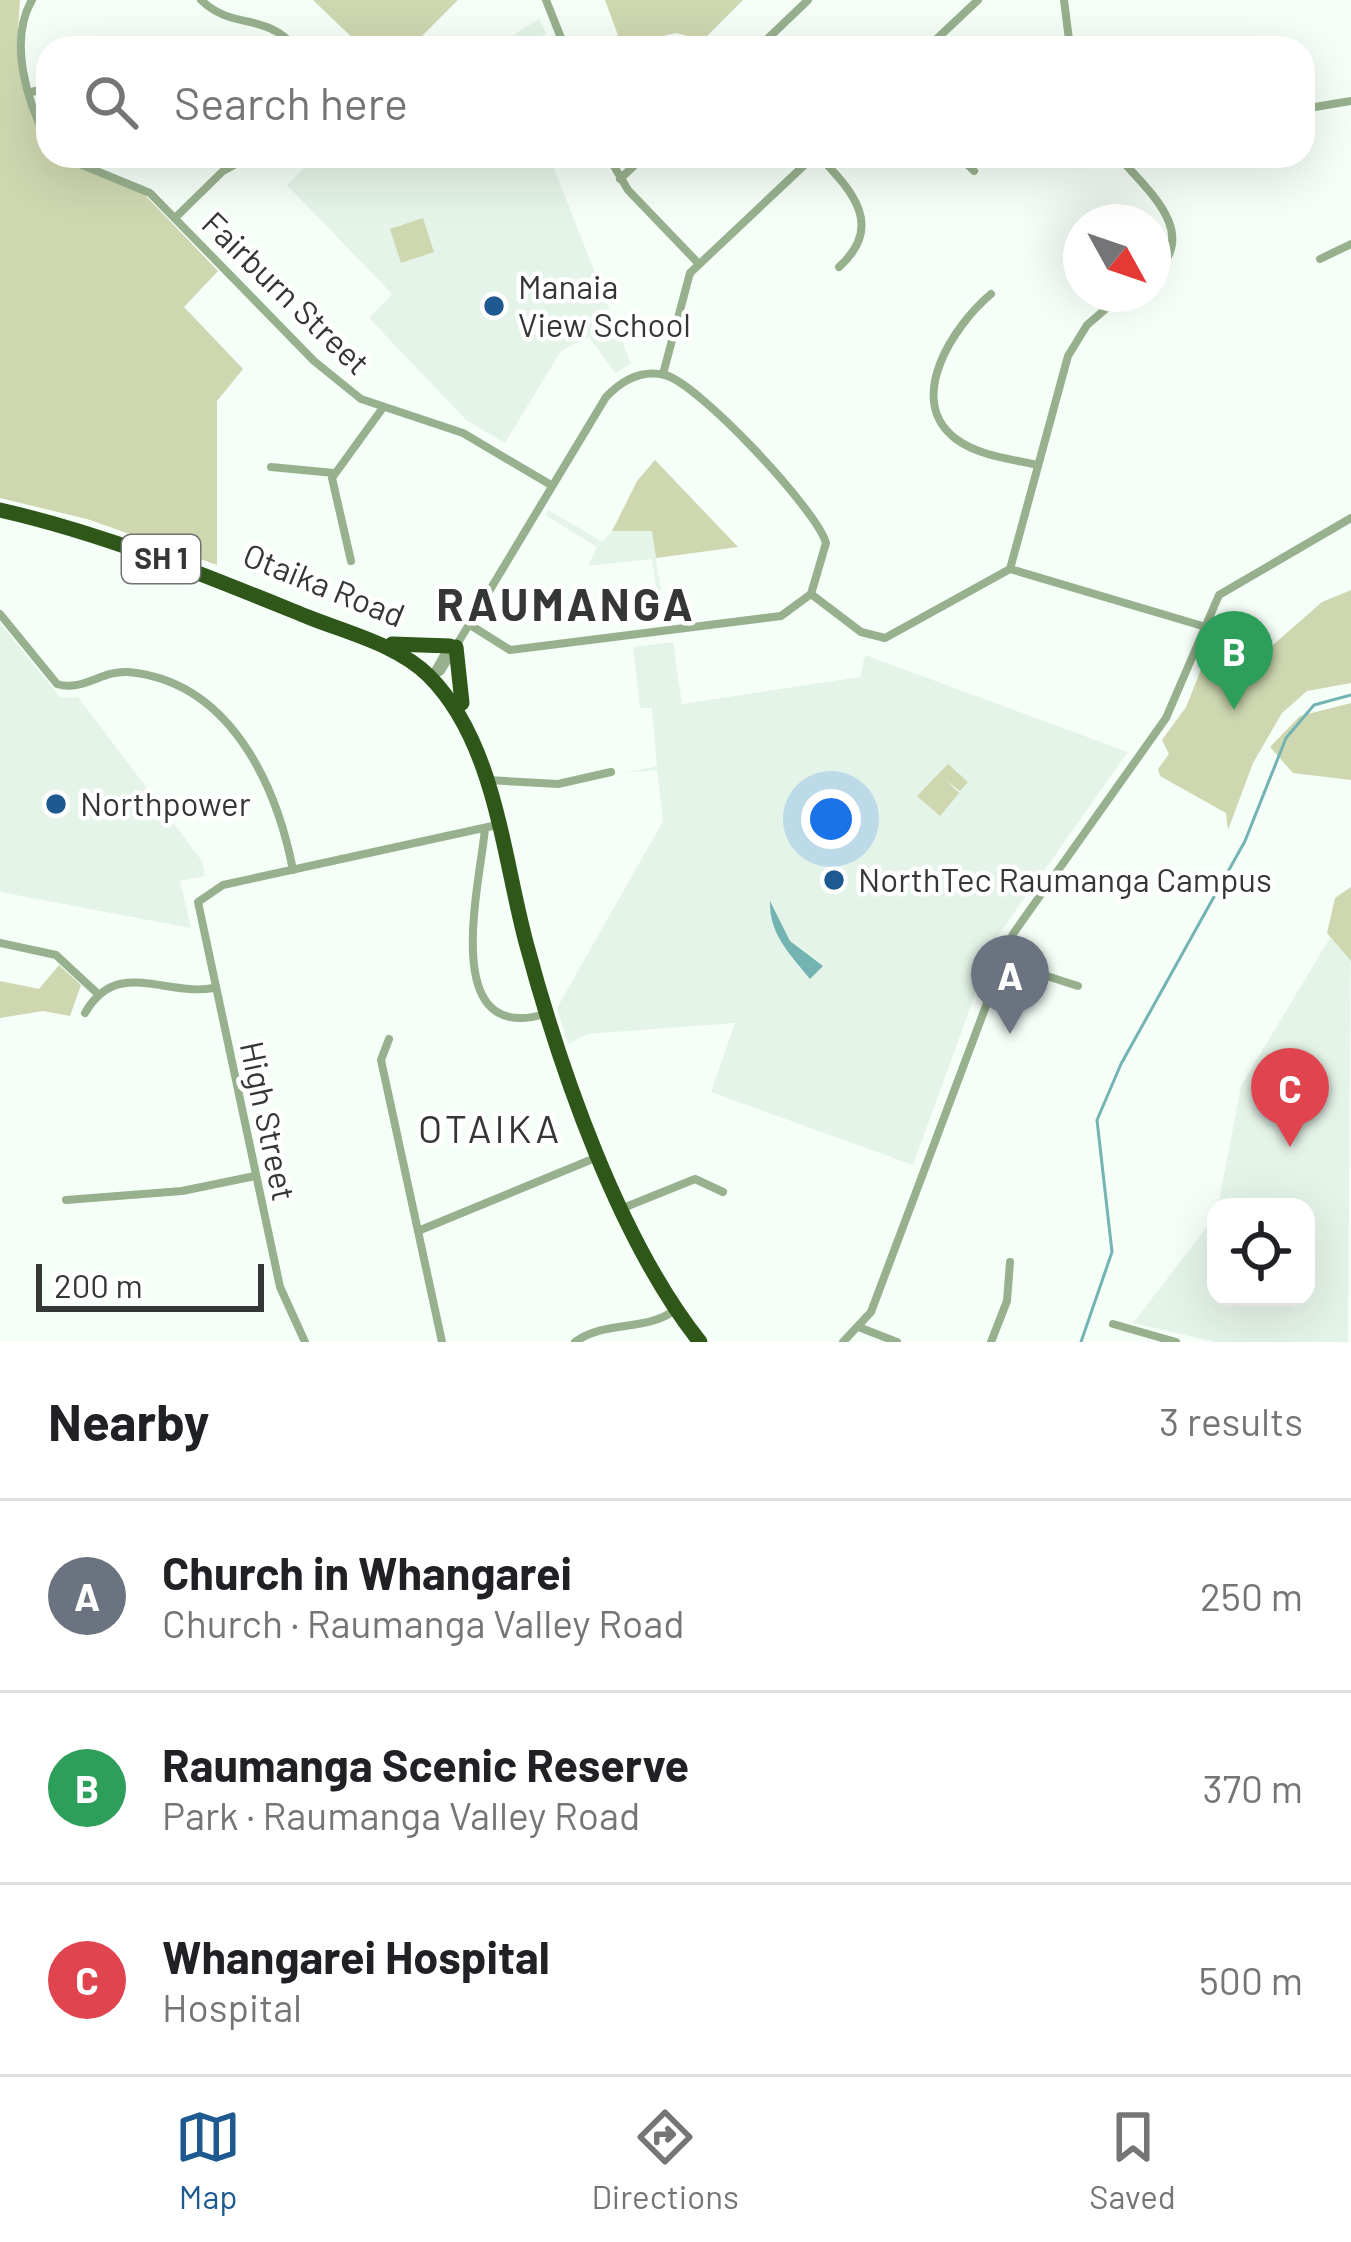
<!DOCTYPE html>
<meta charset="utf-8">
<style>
body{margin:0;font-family:Barlow,sans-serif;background:#f6f6f6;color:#202124}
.controls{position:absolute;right:36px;bottom:36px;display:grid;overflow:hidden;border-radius:24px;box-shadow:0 12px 48px #0002}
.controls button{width:108px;height:108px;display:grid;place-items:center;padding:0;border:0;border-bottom:3px solid #e0e0e0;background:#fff;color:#202124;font:60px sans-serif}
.compass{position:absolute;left:1063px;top:204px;width:108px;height:108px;border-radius:50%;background:#fff;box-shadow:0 12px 48px #0002;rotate:130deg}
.scale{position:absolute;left:36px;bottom:30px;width:228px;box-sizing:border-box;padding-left:12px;border:6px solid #343735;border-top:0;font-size:33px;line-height:42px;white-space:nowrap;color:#343735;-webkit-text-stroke:9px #fff;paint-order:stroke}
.you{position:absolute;left:831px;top:819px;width:42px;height:42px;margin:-30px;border:9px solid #fff;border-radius:50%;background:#1a73e8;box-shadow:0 0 0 18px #1a73e833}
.badge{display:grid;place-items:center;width:78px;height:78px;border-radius:50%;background:#1e598f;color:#fff;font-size:39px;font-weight:700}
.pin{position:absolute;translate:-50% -99px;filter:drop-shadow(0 3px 6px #0008)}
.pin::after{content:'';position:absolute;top:63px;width:42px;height:36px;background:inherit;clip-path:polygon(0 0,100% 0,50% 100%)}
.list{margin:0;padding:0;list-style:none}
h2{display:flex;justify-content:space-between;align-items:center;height:156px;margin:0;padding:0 48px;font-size:51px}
h2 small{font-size:39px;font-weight:400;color:#757577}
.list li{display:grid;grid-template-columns:78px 1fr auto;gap:36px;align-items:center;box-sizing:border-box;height:192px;padding:0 48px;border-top:3px solid #e0e0e0}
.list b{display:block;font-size:45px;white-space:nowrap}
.list p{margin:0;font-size:39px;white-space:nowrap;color:#757577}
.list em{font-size:39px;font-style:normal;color:#757577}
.icon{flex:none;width:66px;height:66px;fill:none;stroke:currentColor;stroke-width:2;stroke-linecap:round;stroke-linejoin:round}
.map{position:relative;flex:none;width:1351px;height:1342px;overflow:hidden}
.search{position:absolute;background:#fff;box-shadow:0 12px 48px #0002;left:36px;right:36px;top:36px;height:132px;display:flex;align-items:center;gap:30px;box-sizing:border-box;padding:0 42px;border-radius:36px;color:#757577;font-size:45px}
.sheet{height:732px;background:#fff}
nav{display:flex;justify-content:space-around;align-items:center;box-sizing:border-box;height:168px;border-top:3px solid #e0e0e0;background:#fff;font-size:33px;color:#757577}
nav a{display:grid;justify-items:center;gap:6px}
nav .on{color:#1e598f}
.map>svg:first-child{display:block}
.built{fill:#e5f4e9}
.green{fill:#ced7b0}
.water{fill:#73b4b2}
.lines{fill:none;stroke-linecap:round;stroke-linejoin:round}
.stream{stroke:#73b4b2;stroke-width:3}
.street{stroke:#97b08d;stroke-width:8}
.highway{stroke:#2e5719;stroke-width:15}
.poi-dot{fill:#1e598f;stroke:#fff;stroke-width:4.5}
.labels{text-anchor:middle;stroke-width:9;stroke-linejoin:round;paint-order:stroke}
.shield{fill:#fff;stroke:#717372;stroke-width:3}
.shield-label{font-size:30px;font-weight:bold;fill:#343735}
.poi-label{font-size:33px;fill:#343735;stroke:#fff;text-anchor:start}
.street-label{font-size:33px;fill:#343735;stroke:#fff}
.quarter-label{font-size:39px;letter-spacing:3px;fill:#343735;stroke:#fff}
.district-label{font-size:45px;font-weight:bold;letter-spacing:3px;fill:#343735;stroke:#fff}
</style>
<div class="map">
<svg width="1351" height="1342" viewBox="0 0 1351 1342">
<rect width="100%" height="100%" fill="#f6fef8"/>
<g class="built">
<path d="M 539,19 L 546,33 L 523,48 L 492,48 Z"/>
<path d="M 317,156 L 549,156 L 631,364 L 615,373 L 589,337 L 561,351 L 505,443 L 466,420 L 369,318 L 392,294 L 287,185 Z"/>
<path d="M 548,510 L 603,542 L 612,531 L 652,531 L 665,620 L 661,620 L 652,559 L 588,566 L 597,547 L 545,515 Z"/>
<path d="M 0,623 L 61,698 L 78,697 L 202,861 L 205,876 L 180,881 L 191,928 L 0,892 Z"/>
<path d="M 673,642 L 682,704 L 860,677 L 865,655 L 1128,752 L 995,940 L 913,1165 L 711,1092 L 735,1023 L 588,1034 L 568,1044 L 557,1008 L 663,821 L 657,770 L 625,773 L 657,766 L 652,708 L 640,708 L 633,647 Z"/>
<path d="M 1351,917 L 1348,1342 L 1215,1342 L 1133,1323 L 1216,1215 L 1216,1297 L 1306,1297 L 1306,1207 L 1218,1207 L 1241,1086 L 1337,926 Z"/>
</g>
<g class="green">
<path d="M 0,0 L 20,0 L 17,44 L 48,156 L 144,194 L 218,271 L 184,307 L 243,369 L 217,401 L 217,565 L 87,519 L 0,498 Z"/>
<path d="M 313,0 L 458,0 L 410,48 L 363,48 Z"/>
<path d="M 605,0 L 743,0 L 703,40 L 676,33 L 622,46 Z"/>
<path d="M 423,218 L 434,252 L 401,263 L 390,229 Z"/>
<path d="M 655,460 L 738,547 L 656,558 L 652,531 L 612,531 L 637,481 Z"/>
<path d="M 1351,590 L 1351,683 L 1307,691 L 1282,713 L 1253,763 L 1228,830 L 1226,813 L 1160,776 L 1158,769 L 1169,754 L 1162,740 L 1186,707 L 1207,655 L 1265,652 L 1322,602 Z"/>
<path d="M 1351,703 L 1351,780 L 1293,773 L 1270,747 L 1300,716 Z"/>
<path d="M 948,764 L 968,782 L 960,791 L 946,780 L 959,793 L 940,816 L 917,796 Z"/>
<path d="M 1351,887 L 1351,961 L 1327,933 L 1335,898 Z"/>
<path d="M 59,965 L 81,985 L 70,1016 L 43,1011 L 0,1018 L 0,981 L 39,989 Z"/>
</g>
<path class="water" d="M 770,901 L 790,941 L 823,966 L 810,979 C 791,955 769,935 770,901 Z"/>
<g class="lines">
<path class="stream" d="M 1081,1342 L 1112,1252 L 1097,1120 L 1121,1064 L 1245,841 L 1286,738 L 1314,705 L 1351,695"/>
<g class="street">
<path d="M 32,0 C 8,41 27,102 48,142"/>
<path d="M 201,0 C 233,31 264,11 296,48"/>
<path d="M 546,0 L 565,48"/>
<path d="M 1064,0 L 1070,48"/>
<path d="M 758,48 L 808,0"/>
<path d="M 927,48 L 978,0"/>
<path d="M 31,92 L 48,88"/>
<path d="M 1303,109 L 1351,101"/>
<path d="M 60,156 L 150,193 L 314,361 L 361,399 L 463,433 L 551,485"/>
<path d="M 608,156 L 628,190 L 699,264"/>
<path d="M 819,156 C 852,191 885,226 839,267"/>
<path d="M 959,156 L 974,171"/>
<path d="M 1118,156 C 1146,189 1202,234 1153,274"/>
<path d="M 620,179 L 644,156"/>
<path d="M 175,218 L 223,171 L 245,159"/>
<path d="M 1320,259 L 1351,244"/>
<path d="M 991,294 C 954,325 904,400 956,439 C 979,456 1011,459 1038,465"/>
<path d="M 663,374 L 690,273 L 814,156"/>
<path d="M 271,467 L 334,473"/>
<path d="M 351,561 L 332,478 L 382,409"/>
<path d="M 1010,569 L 1068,356 L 1087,325 L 1123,294"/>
<path d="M 1010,569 L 1206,627"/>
<path d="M 811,594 L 861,632 L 885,638 L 1010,569"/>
<path d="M 0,614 L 57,684 C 83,692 102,670 128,672 C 229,681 276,783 293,870"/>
<path d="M 432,676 L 448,648"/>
<path d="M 431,678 L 441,671 L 606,397 C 622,380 641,369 665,375 C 698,383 817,510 826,543 L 811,594 L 781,616 L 510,650 L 467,623"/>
<path d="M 488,780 L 558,784 L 611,772"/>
<path d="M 485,828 C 481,880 437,1046 545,1014"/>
<path d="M 0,943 L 56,955 L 98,994"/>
<path d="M 1000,961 L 1078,986"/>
<path d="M 85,1013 C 117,957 165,997 214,988"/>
<path d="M 389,1039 L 381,1060 L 442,1342"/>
<path d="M 66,1200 L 182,1191 L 255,1176"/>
<path d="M 623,1208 L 695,1179 L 723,1192"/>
<path d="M 418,1231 L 600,1156"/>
<path d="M 1113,1324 L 1176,1342"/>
<path d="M 861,1328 L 897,1342"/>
<path d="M 305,1342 L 280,1287 L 198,902 L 223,885 L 497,825"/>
<path d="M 575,1342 C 604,1320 646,1332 675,1310"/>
<path d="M 843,1342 L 871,1312 L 1013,934 L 1166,718 L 1219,595 L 1351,518"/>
<path d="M 991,1342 L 1007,1301 L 1010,1262"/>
</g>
<g class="highway">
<path d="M 0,510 C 106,534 207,576 308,617 C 348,633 398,645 429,676 C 496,743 503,859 527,946 C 561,1072 619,1240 700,1342"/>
<path d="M 392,644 L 450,646"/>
<path d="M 456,647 L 462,703"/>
</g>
</g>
<g class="poi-dot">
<circle cx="494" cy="306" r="12"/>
<circle cx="56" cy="804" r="12"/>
<circle cx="834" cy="880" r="12"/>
</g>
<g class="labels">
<rect class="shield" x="122" y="535" width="78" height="48" rx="9"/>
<g class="shield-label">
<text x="161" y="569">SH 1</text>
</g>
<g class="poi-label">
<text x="518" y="299">Manaia<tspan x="518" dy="38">View School</tspan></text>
<text x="80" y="816">Northpower</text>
<text x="858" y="892">NorthTec Raumanga Campus</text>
</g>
<g class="street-label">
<text transform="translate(286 293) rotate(44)" y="12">Fairburn Street</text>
<text transform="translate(324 585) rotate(22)" y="12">Otaika Road</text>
<text transform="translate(268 1121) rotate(78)" y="12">High Street</text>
</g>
<g class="quarter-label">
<text x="490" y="1143">OTAIKA</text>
</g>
<g class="district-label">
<text x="566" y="621">RAUMANGA</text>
</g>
</g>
</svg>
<div class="controls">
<button><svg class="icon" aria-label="locate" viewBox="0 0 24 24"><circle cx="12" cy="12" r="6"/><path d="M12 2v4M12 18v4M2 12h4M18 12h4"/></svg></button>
</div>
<svg class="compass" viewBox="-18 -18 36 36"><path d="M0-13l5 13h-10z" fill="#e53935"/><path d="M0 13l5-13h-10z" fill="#757577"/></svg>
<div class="scale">200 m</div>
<div class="you"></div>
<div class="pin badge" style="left:1010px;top:1034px;background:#6b7280">A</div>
<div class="pin badge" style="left:1234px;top:710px;background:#2e9e5b">B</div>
<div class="pin badge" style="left:1290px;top:1147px;background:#e0444e">C</div>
<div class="search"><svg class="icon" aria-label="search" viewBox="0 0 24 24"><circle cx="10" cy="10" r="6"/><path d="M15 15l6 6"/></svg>Search here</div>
</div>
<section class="sheet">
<h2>Nearby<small>3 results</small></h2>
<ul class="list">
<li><span class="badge" style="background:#6b7280">A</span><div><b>Church in Whangarei</b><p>Church · Raumanga Valley Road</p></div><em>250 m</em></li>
<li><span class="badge" style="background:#2e9e5b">B</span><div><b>Raumanga Scenic Reserve</b><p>Park · Raumanga Valley Road</p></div><em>370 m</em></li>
<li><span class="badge" style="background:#e0444e">C</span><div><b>Whangarei Hospital</b><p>Hospital</p></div><em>500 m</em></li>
</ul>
</section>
<nav>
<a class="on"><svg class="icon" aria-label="map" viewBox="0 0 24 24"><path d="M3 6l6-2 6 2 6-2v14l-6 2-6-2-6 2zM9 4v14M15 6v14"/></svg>Map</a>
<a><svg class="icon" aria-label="directions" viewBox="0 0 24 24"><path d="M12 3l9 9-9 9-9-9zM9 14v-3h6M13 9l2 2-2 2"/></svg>Directions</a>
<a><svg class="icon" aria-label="saved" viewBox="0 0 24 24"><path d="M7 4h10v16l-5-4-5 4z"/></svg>Saved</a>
</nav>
